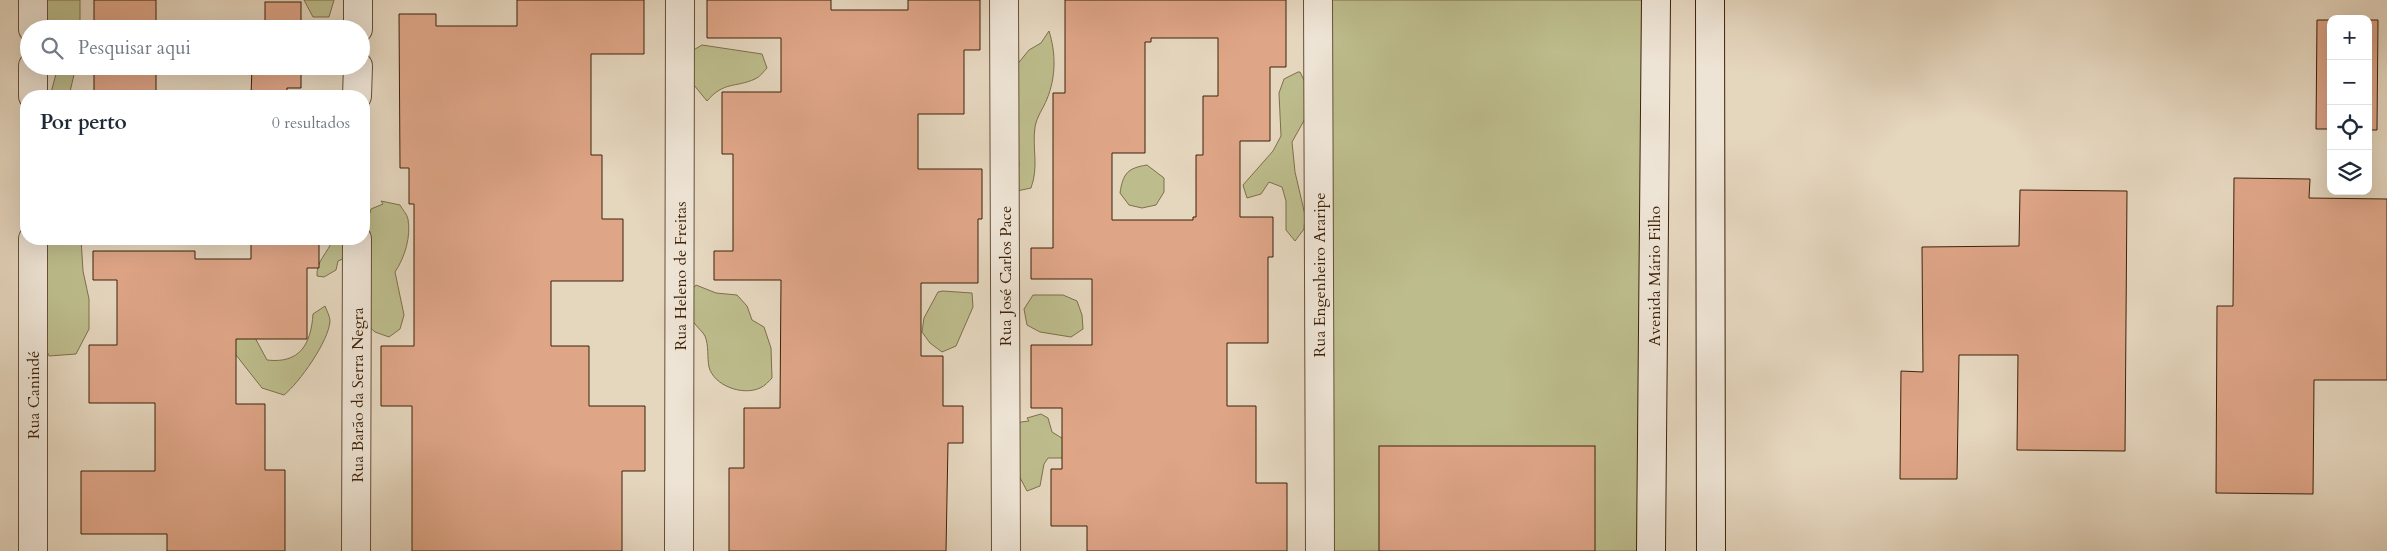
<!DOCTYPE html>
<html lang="pt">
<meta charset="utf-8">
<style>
body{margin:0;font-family:Cardo,serif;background:#f2f2f3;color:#1f2937}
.controls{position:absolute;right:15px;top:15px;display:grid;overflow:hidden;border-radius:10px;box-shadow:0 5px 20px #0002}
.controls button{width:45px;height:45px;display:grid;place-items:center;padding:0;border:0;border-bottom:1px solid #e0e1e3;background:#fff;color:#1f2937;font:25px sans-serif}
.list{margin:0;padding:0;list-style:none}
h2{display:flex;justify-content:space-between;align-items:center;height:65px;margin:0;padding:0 20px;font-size:21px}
h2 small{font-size:16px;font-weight:400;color:#747a83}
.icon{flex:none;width:28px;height:28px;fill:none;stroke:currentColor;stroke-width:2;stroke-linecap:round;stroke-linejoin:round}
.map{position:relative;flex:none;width:2387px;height:551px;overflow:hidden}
.search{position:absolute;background:#fff;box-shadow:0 5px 20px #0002;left:20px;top:20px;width:350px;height:55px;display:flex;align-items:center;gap:12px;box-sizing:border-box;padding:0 18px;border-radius:28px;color:#747a83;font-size:19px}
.panel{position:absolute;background:#fff;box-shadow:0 5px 20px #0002;left:20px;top:90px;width:350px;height:155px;border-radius:20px}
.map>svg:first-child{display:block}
.green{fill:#bdbc8c;stroke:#7d6f4b}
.building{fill:#dea587;stroke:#3d220a;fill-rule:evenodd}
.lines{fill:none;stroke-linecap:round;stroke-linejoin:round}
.minor-casing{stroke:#674f37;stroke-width:30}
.secondary-casing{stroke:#3d220a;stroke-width:30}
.minor{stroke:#eee4d5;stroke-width:28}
.secondary{stroke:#eee4d5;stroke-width:28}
.labels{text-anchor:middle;stroke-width:4;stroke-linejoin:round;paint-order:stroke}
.street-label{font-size:16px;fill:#3d220a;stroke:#eee4d5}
</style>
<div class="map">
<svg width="2387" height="551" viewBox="0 0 2387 551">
<rect width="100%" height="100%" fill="#e5d6be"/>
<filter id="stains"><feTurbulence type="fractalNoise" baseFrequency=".004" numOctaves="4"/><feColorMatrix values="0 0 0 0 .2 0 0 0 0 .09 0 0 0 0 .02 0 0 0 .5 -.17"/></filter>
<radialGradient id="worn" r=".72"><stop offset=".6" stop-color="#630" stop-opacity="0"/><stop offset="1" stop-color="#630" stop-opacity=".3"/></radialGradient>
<g class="green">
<path d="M 39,0 L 80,0 L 80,29 L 40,29 Z"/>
<path d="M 304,0 L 334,0 L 329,17 L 313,17 Z"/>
<path d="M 1325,0 L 1649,0 L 1644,551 L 1327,551 Z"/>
<path d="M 1049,31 C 1056,53 1056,77 1047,99 C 1043,109 1037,116 1035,127 C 1032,149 1039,166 1031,188 L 1017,191 L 1019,162 L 1013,148 L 1011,72 L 1029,50 L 1041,43 Z"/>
<path d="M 702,45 L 762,54 L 767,68 C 764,71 760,77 755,79 C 735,88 724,81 707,101 L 689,79 L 690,52 Z"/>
<path d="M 54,66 L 76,66 L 69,96 L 50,96 L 56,74 Z"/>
<path d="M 1298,72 L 1300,72 L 1308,88 L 1306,117 L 1292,142 L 1295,172 L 1305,215 L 1304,229 L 1295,241 L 1286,230 L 1286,201 L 1282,187 L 1269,182 L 1261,194 L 1247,198 L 1243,185 L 1273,151 L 1281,136 L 1279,93 L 1284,79 Z"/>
<path d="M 1147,165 L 1164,178 L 1164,192 L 1156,205 L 1142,208 L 1129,205 L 1120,193 C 1123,173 1128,168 1147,165 Z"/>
<path d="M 381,201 L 400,205 C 402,209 407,214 408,219 C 411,237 405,257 395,272 L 404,315 L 400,329 L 389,337 L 375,332 L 365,323 L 365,280 L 371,266 L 370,252 L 366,238 L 367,224 L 371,209 L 383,204 Z"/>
<path d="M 44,239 L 81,239 L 83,271 L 89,299 L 89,329 L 76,354 L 49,356 L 38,330 Z"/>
<path d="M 333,239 L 355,239 L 345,258 L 338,261 L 336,270 L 324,277 L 317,276 C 316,261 328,253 333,239 Z"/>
<path d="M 696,285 L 716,293 L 737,295 L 747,306 L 752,320 L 764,327 L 771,348 L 772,378 C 769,381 765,386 760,388 C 743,396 714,386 709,367 C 707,357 709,346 705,336 C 703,332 698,328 695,324 C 688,316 687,306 687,295 Z"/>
<path d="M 943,291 L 972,293 L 973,307 L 956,346 L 942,352 L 930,343 L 922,332 L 924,318 L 938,292 Z"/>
<path d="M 1033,295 L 1063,295 L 1077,301 L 1082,315 L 1083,329 L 1071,337 L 1040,332 L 1027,325 L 1024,309 Z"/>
<path d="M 325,306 C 327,311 330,317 330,321 C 329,341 299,383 284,395 L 262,388 L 225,341 L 253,334 L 267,360 C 300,364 311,344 313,314 Z"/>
<path d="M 1041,414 L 1048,418 L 1052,432 L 1065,440 L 1068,458 L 1048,458 L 1044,464 L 1040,486 L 1027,491 L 1014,466 L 1015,426 L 1021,422 L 1029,421 L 1027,418 Z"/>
</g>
<g class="building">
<rect x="94" y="0" width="62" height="29"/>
<path d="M 517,0 L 644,0 L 644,54 L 591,54 L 591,155 L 602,155 L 602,219 L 623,219 L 623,281 L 551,281 L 551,346 L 589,346 L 589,406 L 645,406 L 645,471 L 622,471 L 622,551 L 412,551 L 412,406 L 381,406 L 381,346 L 414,346 L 414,204 L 409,204 L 409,168 L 400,168 L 399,14 L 436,14 L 436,26 L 517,26 Z"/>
<path d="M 707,0 L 831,0 L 831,10 L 908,10 L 908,0 L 980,0 L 980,50 L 964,50 L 964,114 L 918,114 L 918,169 L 982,169 L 982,219 L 978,219 L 978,283 L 921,283 L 921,356 L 943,356 L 943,406 L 963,406 L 963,443 L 948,443 L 946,551 L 729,551 L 729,468 L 744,468 L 744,408 L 780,408 L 781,280 L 714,280 L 714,251 L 733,251 L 733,154 L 722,154 L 722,92 L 781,92 L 781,38 L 707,38 Z"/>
<path d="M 1065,0 L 1286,0 L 1286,67 L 1270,67 L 1270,141 L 1240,141 L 1240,217 L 1273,217 L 1273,257 L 1268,257 L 1268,343 L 1227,343 L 1227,406 L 1256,406 L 1256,483 L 1287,483 L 1287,551 L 1087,551 L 1087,526 L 1051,526 L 1051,469 L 1062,469 L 1062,408 L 1031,408 L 1031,345 L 1092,345 L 1092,279 L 1031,279 L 1031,248 L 1053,248 L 1053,93 L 1065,93 ZM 1151,38 L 1218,38 L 1218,96 L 1203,96 L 1203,155 L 1196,155 L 1196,217 L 1193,217 L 1193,220 L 1112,220 L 1112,153 L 1145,153 L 1145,42 L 1151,42 Z"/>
<rect x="265" y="2" width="36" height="27"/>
<path d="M 2317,20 L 2331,20 L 2331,129 L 2316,129 Z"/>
<path d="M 2368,20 L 2378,20 L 2377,130 L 2368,130 Z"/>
<rect x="94" y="66" width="62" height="30"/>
<path d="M 252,66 L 301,66 L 301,88 L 287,88 L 287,96 L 251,96 Z"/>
<path d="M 2234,178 L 2310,179 L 2309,198 L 2387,199 L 2387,380 L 2314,380 L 2313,494 L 2216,493 L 2217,306 L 2233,306 Z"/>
<path d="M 2020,190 L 2127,191 L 2125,451 L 2017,450 L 2018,355 L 1959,355 L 1957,479 L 1900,479 L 1901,371 L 1923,372 L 1922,247 L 2019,246 Z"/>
<path d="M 251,239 L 319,239 L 319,268 L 307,268 L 307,339 L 236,339 L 236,404 L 265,404 L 265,470 L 285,470 L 285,551 L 167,551 L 167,534 L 81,534 L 81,471 L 155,471 L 155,403 L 89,403 L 89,345 L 117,345 L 117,280 L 93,280 L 93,251 L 195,251 L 195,259 L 251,259 Z"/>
<rect x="1379" y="446" width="216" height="105"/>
</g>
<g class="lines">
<defs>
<g id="minor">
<path d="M 1004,0 L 1006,551"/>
<path d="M 1318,0 L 1320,551"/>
<path d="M 33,29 L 33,0"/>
<path d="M 358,29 L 358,0"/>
<path d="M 33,96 L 33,66"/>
<path d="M 357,96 L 358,66"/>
<path d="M 33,551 L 33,239"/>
<path d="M 356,551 L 357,239"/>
<path d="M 679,551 L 680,0"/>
</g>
<g id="secondary">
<path d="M 1710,0 L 1711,551"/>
<path d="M 1651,551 L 1656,0"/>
</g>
</defs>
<use href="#minor" class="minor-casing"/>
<use href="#secondary" class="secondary-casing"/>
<use href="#minor" class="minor"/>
<use href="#secondary" class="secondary"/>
</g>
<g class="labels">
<g class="street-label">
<text transform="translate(1319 275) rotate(-90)" y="6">Rua Engenheiro Araripe</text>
<text transform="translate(680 276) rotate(-90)" y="6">Rua Heleno de Freitas</text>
<text transform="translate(1005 276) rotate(-90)" y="6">Rua José Carlos Pace</text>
<text transform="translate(1654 276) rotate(-90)" y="6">Avenida Mário Filho</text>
<text transform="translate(33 395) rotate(-90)" y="6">Rua Canindé</text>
<text transform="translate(357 395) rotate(-90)" y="6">Rua Barão da Serra Negra</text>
</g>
</g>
<rect width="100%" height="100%" filter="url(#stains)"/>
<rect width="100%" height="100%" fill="url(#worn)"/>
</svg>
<div class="controls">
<button>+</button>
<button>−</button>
<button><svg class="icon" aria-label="locate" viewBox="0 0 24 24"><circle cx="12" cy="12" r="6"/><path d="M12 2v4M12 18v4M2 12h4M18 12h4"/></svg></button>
<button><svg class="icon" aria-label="layers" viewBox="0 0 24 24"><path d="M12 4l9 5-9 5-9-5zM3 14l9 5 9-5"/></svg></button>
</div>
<div class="search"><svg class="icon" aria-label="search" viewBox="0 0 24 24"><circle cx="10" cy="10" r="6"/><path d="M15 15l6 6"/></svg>Pesquisar aqui</div>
<section class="panel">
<h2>Por perto<small>0 resultados</small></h2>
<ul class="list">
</ul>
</section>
</div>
